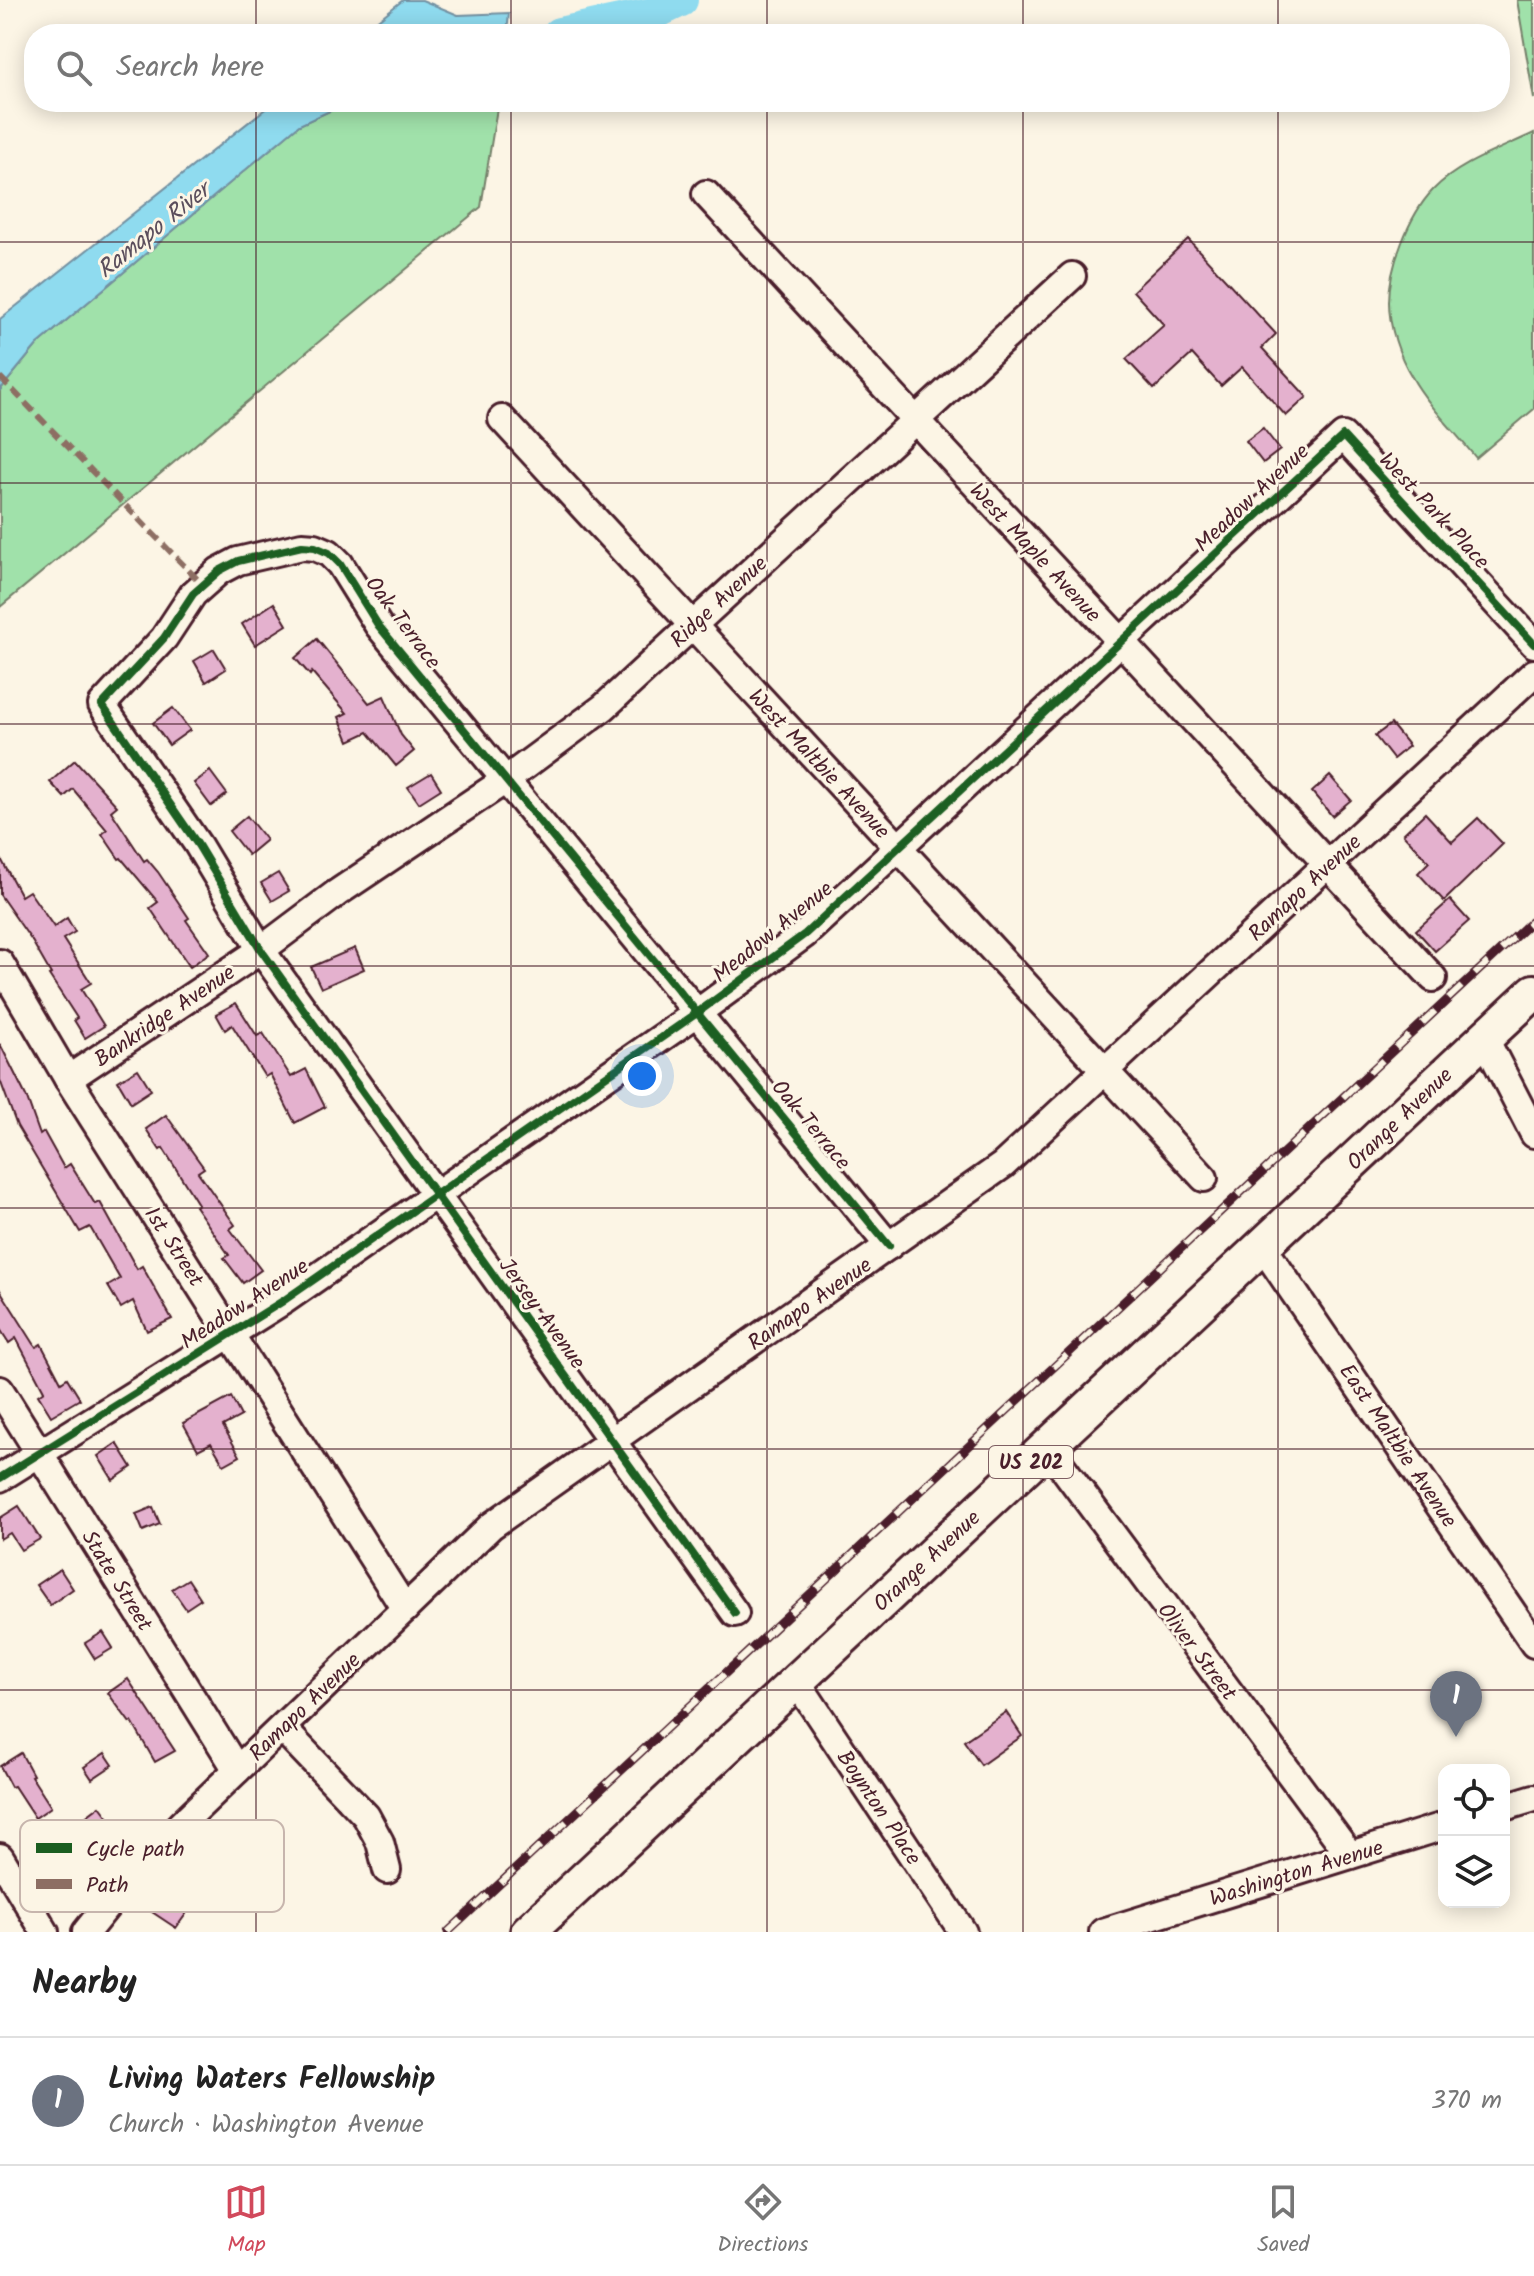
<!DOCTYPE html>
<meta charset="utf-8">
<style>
body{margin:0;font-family:Kalam,sans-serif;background:#f6f6f6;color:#222}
.controls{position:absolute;right:24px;bottom:24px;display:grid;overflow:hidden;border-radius:16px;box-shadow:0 4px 20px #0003}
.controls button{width:72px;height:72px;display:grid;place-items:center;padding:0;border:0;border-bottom:2px solid #e0e0e0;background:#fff;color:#222;font:40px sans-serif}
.you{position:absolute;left:642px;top:1076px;width:28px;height:28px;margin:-20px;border:6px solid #fff;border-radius:50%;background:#1a73e8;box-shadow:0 0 0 12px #1a73e833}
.badge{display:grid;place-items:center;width:52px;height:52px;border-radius:50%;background:#d1495b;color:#fff;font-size:26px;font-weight:700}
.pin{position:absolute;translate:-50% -66px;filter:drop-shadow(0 2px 4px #0008)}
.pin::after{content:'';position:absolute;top:42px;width:28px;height:24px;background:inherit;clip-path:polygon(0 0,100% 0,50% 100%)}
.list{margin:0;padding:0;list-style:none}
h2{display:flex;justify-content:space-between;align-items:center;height:104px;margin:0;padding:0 32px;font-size:34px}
h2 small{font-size:26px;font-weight:400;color:#767676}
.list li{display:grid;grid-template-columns:52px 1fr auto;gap:24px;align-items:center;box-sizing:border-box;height:128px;padding:0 32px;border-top:2px solid #e0e0e0}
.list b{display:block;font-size:30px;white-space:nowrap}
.list p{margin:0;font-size:26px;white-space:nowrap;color:#767676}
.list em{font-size:26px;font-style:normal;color:#767676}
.icon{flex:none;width:44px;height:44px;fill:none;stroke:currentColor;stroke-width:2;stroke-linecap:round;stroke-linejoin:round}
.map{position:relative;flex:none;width:1534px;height:1932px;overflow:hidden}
.search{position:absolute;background:#fff;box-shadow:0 4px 20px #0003;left:24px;right:24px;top:24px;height:88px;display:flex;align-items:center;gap:20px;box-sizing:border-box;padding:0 28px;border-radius:32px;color:#767676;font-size:30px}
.sheet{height:232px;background:#fff}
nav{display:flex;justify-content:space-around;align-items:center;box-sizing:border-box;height:112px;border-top:2px solid #e0e0e0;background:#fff;font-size:22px;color:#767676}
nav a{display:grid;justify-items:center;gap:4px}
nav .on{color:#d1495b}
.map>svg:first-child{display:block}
.green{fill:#a0e1aa;stroke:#75806a;stroke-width:2}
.water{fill:#8fdbef;stroke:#7390a1;stroke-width:2}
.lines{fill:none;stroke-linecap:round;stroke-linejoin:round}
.river{stroke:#8fdbef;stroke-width:34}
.building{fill:#e4b1ce;stroke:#4a1f2b;stroke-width:2}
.minor-casing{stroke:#4a1f2b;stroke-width:32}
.major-casing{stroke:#4a1f2b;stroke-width:40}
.minor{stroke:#fcf5e5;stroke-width:26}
.major{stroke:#fcf5e5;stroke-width:34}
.rail-casing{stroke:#4a1f2b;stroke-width:9}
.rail{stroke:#fcf5e5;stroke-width:6;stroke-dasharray:18;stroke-linecap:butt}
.quiet{stroke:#8d6e63;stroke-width:6;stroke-dasharray:12 6;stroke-linecap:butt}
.cycleway-casing{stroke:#fcf5e5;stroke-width:13}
.cycleway{stroke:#1b5e20;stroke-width:8}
.grid{fill:none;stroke:#4a1f2b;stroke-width:2;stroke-opacity:0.55}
.labels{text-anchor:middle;stroke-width:6;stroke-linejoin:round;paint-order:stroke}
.shield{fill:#fcf5e5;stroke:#7f5f63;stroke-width:2}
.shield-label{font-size:20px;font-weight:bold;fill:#4a1f2b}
.street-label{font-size:22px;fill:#4a1f2b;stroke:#fcf5e5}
.water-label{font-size:24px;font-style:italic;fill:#5b4e5c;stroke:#fcf5e5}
.key{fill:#fcf5e5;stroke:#c7b5ad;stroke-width:2}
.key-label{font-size:22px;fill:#4a1f2b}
</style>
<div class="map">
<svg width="1534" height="1932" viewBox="0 0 1534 1932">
<rect width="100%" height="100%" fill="#fcf5e5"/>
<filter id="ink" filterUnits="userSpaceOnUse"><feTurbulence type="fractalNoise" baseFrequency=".0125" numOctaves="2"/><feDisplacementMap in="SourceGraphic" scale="16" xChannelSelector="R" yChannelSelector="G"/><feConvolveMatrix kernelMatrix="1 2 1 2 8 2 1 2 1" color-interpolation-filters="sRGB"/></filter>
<g filter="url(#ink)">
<g class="green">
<path d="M 1517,0 L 1534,0 L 1534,99 Z"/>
<path d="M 349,102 L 498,102 L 481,207 L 0,607 L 0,390 L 37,345 L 299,125 Z"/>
<path d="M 1534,133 L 1534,409 L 1476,458 C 1457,434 1426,403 1412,377 C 1399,356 1389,327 1389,302 C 1389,267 1409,215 1433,190 C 1459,163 1501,149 1534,133 Z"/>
</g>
<g class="water">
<path d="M 403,0 L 422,0 L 458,15 L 509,13 L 507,34 L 360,34 Z"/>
<path d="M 274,102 L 349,102 L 299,125 L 37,345 L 0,390 L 0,319 Z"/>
</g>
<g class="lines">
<path class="river" d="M 559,34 L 652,14 L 681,0"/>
</g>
<g class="building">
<path d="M 1188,239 L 1276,334 L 1262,348 L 1307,397 L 1286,416 L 1242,367 L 1221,386 L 1192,354 L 1154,389 L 1126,359 L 1164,325 L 1133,291 Z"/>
<path d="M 1263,428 L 1280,450 L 1263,463 L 1246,441 Z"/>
<path d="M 274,603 L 287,625 L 255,645 L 242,624 Z"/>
<path d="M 317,639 L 369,703 L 384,696 L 401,735 L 414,751 L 396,766 L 368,732 L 349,741 L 339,717 L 347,713 L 312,672 L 310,675 L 295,658 Z"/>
<path d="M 214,649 L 226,669 L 206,682 L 194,661 Z"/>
<path d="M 173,708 L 190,730 L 169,745 L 153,723 Z"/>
<path d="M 1391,724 L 1409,746 L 1393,759 L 1375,736 Z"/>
<path d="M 75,760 L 117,806 L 111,811 L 144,861 L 147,859 L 158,872 L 189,918 L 186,920 L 209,953 L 190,967 L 150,908 L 158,902 L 121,858 L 119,859 L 102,834 L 107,830 L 73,789 L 64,797 L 50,782 Z"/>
<path d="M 210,771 L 227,794 L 211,806 L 194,783 Z"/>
<path d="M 431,773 L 441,789 L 419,803 L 408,787 Z"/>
<path d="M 1330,776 L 1351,800 L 1332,816 L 1312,792 Z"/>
<path d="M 1425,813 L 1452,842 L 1478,818 L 1503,844 L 1444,901 L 1418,873 L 1429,862 L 1403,834 Z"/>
<path d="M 247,816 L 266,840 L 248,855 L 229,831 Z"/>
<path d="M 0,857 L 21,896 L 29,891 L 54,927 L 67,918 L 75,932 L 63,939 L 91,983 L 81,989 L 104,1026 L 85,1038 L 74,1020 L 77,1018 L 49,975 L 51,974 L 32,941 L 0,895 Z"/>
<path d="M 278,873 L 289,891 L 272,901 L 261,883 Z"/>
<path d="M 1450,900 L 1469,921 L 1435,951 L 1416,930 Z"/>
<path d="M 355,948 L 364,969 L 321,988 L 311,967 Z"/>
<path d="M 236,1003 L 257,1036 L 263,1033 L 291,1077 L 306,1069 L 325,1107 L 295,1123 L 270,1074 L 265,1077 L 232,1025 L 225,1030 L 216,1014 Z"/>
<path d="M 0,1044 L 26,1096 L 40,1135 L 44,1132 L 64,1168 L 70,1164 L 95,1204 L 100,1202 L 137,1269 L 142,1266 L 172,1319 L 147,1331 L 133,1301 L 121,1308 L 108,1286 L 120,1279 L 90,1227 L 80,1232 L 17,1126 L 0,1080 Z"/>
<path d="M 138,1069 L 151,1090 L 131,1103 L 118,1081 Z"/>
<path d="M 166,1115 L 204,1168 L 198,1172 L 235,1225 L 230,1229 L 261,1270 L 243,1283 L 224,1258 L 229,1255 L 195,1206 L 198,1204 L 163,1148 L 160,1150 L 146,1129 Z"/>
<path d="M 0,1290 L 36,1347 L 41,1344 L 61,1382 L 67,1378 L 80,1399 L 51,1416 L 38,1395 L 44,1391 L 16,1338 L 9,1343 L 0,1329 Z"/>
<path d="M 231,1397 L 241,1416 L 223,1426 L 240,1456 L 224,1465 L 211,1443 L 198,1450 L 183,1423 Z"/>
<path d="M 117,1443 L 132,1467 L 113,1480 L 98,1456 Z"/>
<path d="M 19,1506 L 40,1539 L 21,1550 L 10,1533 L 0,1539 L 0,1518 Z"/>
<path d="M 153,1507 L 160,1524 L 143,1531 L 136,1514 Z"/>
<path d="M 60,1569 L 73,1589 L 50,1605 L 36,1585 Z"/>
<path d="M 188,1579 L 201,1599 L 186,1609 L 172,1589 Z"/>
<path d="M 103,1632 L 113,1648 L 95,1659 L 85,1643 Z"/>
<path d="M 128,1679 L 175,1751 L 155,1762 L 132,1722 L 130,1723 L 108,1693 Z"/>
<path d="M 1006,1712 L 1022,1736 L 981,1765 L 964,1741 Z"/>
<path d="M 21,1753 L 33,1775 L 31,1776 L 51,1807 L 35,1818 L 14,1786 L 11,1787 L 0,1766 Z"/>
<path d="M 105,1753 L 113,1765 L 92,1779 L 84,1767 Z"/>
<path d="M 100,1806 L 118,1830 L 80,1859 L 85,1866 L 61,1883 L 40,1853 L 78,1826 L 76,1824 Z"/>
<path d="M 162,1898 L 186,1914 L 176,1928 L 152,1912 Z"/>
</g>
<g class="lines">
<defs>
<g id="minor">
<path d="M 706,194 L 1433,978"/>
<path d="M 502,419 L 1204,1178"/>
<path d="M 0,963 L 68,1079 L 405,1609"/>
<path d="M 1484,1037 L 1534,1134"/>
<path d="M 68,1079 L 261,950 L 337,893 L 507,779 L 604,707 L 1072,276"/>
<path d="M 1263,1247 L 1534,1644"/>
<path d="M 0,1390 L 237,1770"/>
<path d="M 1047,1446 L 1350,1855"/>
<path d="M 0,1478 L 283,1301 L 697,1013 L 805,934 L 1343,436 L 1534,644"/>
<path d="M 735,1613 L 261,950 L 198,845 L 102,705 L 164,638 L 193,594 L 219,571 L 238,561 L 302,546 L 315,547 L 329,553 L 340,564 L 378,625 L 889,1246"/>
<path d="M 797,1682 L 963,1932"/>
<path d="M 282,1728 L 366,1816 L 380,1842 L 387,1870"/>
<path d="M 1504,1807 L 1534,1798"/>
<path d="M 0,1857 L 45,1932"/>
<path d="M 86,1932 L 131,1876 L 181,1824 L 491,1526 L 1003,1165 L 1534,673"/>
<path d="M 1103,1932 L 1444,1826"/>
</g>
<path id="major" d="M 528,1932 L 1534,992"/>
</defs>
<use href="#minor" class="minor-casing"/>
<use href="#major" class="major-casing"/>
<use href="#minor" class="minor"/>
<use href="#major" class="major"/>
<defs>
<path id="rail" d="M 448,1932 L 1534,919"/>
</defs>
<use href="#rail" class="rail-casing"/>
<use href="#rail" class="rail"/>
<path class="quiet" d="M 0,377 L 202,584"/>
<defs>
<g id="cycleway">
<path d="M 0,1478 L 283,1301 L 697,1013 L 805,934 L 1343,436 L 1534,644"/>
<path d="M 735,1613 L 261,950 L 198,845 L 102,705 L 164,638 L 193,594 L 219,571 L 238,561 L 302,546 L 315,547 L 329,553 L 340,564 L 378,625 L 889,1246"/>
</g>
</defs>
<use href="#cycleway" class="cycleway-casing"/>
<use href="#cycleway" class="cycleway"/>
</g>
</g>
<path class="grid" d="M 256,0 L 256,34M 511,0 L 511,34M 767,0 L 767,34M 1023,0 L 1023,34M 1278,0 L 1278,34M 256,102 L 256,1932M 511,102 L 511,1932M 767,102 L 767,1932M 1023,102 L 1023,1932M 1278,102 L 1278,1932M 0,242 L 1534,242M 0,483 L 1534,483M 0,724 L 1534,724M 0,966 L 1534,966M 0,1208 L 1534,1208M 0,1449 L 1534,1449M 0,1690 L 1534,1690"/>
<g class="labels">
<rect class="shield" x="989" y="1446" width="84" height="32" rx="6"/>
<g class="shield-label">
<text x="1031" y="1469">US 202</text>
</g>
<g class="street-label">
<text transform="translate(1251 497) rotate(-43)" y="8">Meadow Avenue</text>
<text transform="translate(1435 510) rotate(47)" y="8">West Park Place</text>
<text transform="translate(1036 552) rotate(47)" y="8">West Maple Avenue</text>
<text transform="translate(718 601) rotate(-43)" y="8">Ridge Avenue</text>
<text transform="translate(404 622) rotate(53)" y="8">Oak Terrace</text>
<text transform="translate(820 763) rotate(47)" y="8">West Maltbie Avenue</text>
<text transform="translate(1304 887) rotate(-43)" y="8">Ramapo Avenue</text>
<text transform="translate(772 931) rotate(-39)" y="8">Meadow Avenue</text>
<text transform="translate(164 1015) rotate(-34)" y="8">Bankridge Avenue</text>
<text transform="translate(1399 1118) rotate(-44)" y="8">Orange Avenue</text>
<text transform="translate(812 1124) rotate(50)" y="8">Oak Terrace</text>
<text transform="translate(175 1246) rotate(57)" y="8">1st Street</text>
<text transform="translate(244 1303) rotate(-33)" y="8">Meadow Avenue</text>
<text transform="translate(809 1303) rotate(-35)" y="8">Ramapo Avenue</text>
<text transform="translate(543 1313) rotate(54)" y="8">Jersey Avenue</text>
<text transform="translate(1399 1445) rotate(56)" y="8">East Maltbie Avenue</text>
<text transform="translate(926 1560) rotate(-43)" y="8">Orange Avenue</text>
<text transform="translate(118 1580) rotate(58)" y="8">State Street</text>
<text transform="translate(1198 1651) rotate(53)" y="8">Oliver Street</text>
<text transform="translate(304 1706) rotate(-44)" y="8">Ramapo Avenue</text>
<text transform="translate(880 1807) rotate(56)" y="8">Boynton Place</text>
<text transform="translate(1296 1872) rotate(-17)" y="8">Washington Avenue</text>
</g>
<g class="water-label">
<text transform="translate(153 230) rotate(-39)" y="8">Ramapo River</text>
</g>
</g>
<rect x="20" y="1820" width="264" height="92" rx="12" class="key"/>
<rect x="36" y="1843" width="36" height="10" fill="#1b5e20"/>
<rect x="36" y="1879" width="36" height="10" fill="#8d6e63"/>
<g class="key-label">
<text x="86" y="1856">Cycle path</text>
<text x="86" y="1892">Path</text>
</g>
</svg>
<div class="controls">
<button><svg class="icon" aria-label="locate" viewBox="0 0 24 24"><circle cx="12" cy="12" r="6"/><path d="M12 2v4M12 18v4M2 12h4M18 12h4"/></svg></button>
<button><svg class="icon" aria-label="layers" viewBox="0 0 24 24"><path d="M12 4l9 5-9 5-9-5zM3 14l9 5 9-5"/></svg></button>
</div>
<div class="you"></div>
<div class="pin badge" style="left:1456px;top:1737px;background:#6b7280">1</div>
<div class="search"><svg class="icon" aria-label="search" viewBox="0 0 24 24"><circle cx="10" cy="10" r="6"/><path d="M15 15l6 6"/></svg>Search here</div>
</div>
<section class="sheet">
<h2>Nearby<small></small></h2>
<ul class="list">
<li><span class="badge" style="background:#6b7280">1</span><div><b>Living Waters Fellowship</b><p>Church · Washington Avenue</p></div><em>370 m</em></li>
</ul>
</section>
<nav>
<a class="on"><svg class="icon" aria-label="map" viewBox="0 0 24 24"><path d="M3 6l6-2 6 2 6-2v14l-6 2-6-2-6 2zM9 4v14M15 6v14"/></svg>Map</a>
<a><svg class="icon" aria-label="directions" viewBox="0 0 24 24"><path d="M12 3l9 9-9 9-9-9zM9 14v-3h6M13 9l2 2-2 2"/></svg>Directions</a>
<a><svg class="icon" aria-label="saved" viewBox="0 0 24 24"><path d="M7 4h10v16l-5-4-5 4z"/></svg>Saved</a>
</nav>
